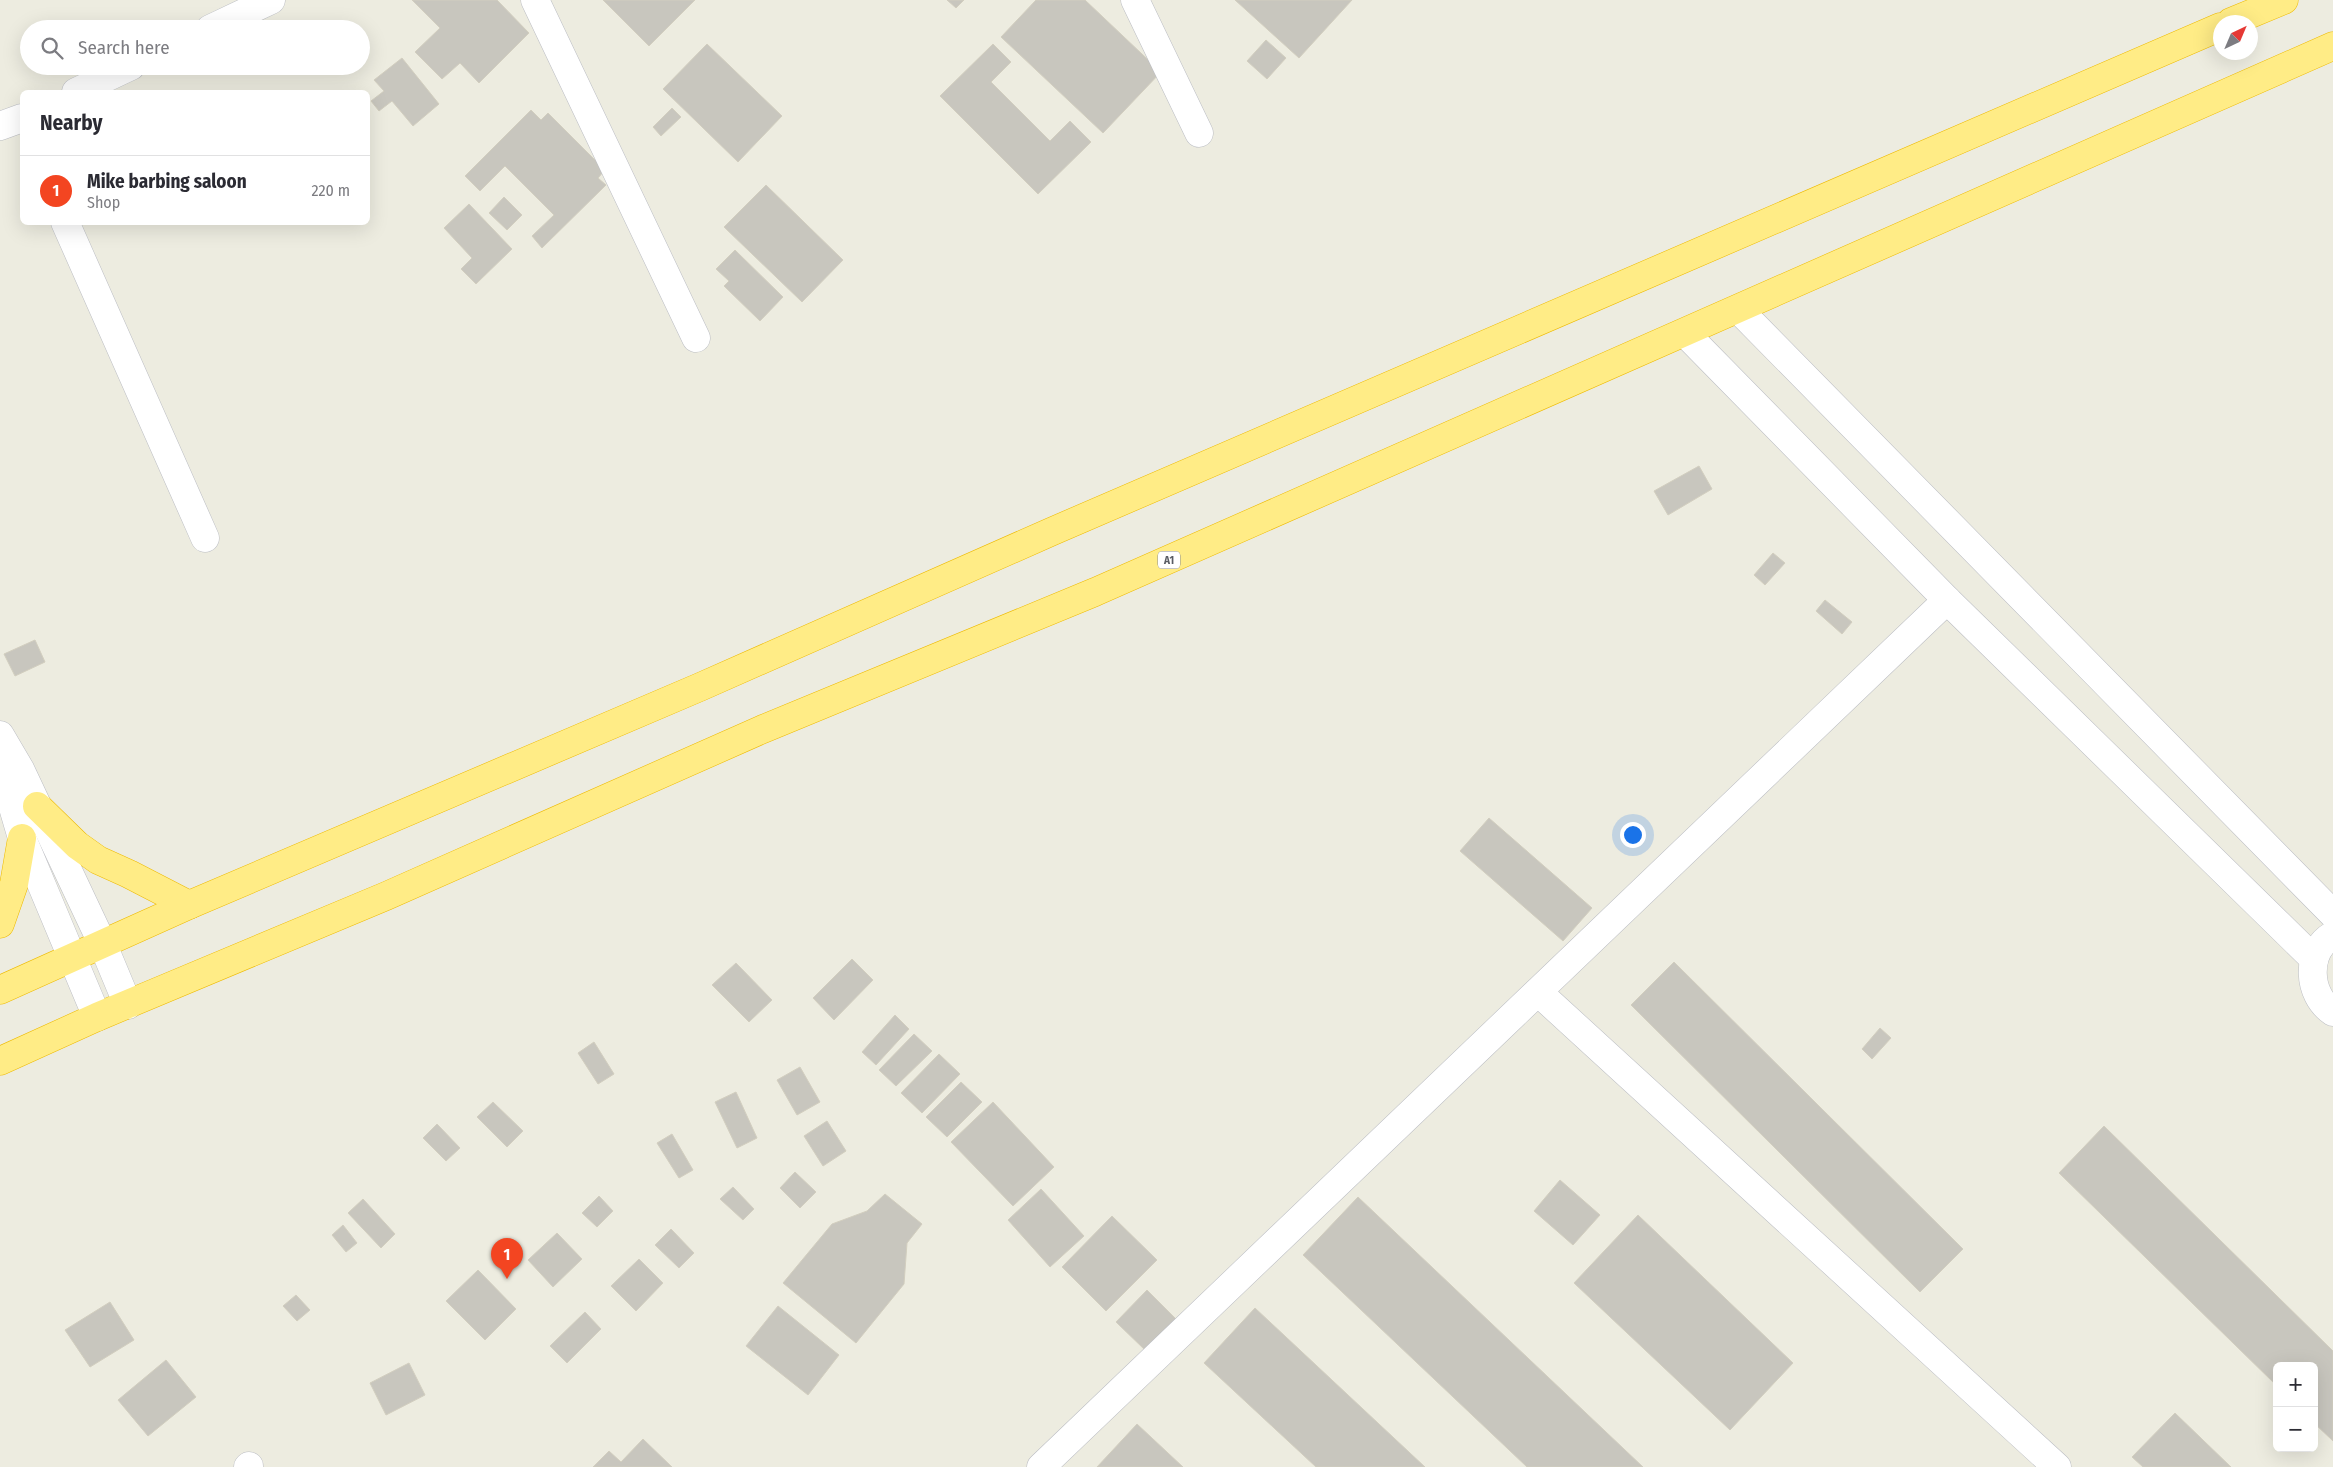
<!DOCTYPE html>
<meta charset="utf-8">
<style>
body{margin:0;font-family:"Fira Sans Condensed",sans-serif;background:#f2f2f3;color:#2b2b33}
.controls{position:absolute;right:15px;bottom:15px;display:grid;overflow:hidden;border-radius:8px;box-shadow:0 5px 20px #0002}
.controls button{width:45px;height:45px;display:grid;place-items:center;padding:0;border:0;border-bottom:1px solid #e1e1e2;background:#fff;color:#2b2b33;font:25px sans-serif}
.compass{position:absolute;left:2213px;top:15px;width:45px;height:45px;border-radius:50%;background:#fff;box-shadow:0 5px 20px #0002;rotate:44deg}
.you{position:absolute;left:1632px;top:834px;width:18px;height:18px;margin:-12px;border:4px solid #fff;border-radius:50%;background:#1a73e8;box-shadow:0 0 0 8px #1a73e833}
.badge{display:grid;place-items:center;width:32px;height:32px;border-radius:50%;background:#f34521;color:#fff;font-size:16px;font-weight:700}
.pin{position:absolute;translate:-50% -41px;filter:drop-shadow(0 1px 2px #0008)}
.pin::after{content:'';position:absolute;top:26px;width:18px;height:15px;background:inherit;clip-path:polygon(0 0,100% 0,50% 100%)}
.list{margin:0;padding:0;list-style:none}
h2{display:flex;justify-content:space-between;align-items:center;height:65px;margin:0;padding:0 20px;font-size:21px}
h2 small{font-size:16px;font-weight:400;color:#7c7c81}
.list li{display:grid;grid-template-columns:32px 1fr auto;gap:15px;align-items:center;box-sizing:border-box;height:70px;padding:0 20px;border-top:1px solid #e1e1e2}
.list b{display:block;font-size:19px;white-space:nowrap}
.list p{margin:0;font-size:16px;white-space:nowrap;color:#7c7c81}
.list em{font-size:16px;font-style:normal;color:#7c7c81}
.icon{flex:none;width:28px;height:28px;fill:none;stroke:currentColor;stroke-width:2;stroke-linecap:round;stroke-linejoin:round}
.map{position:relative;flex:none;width:2333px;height:1467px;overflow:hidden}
.search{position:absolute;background:#fff;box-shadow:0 5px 20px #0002;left:20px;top:20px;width:350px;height:55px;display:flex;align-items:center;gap:12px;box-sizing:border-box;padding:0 18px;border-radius:28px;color:#7c7c81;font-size:19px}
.panel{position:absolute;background:#fff;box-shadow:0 5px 20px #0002;left:20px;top:90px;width:350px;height:135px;border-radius:8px}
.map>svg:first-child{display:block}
.building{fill:#c8c6be;stroke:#d2cebf}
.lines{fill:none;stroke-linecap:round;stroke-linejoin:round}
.minor-casing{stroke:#bbbdc3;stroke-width:29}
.highway-casing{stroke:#eeba00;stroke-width:29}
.minor{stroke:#fff;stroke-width:28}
.highway{stroke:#ffec86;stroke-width:28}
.labels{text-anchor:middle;stroke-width:4;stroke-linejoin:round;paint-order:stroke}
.shield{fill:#fff;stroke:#8b8d92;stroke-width:1}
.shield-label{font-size:11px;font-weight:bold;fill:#595c63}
</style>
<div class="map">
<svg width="2333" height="1467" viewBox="0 0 2333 1467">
<rect width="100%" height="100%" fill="#edece0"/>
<g class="building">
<path d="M 412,0 L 497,0 L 529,33 L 479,83 L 460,63 L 442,79 L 415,52 L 440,28 Z"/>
<path d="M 603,0 L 695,0 L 649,46 Z"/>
<path d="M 947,0 L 964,0 L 956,8 Z"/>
<path d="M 1036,0 L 1085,0 L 1161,72 L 1103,133 L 1001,37 Z"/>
<path d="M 1235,0 L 1352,0 L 1299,58 Z"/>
<path d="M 1266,40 L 1286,58 L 1267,79 L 1247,61 Z"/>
<path d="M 707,44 L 782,116 L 738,162 L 663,89 Z"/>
<path d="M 993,44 L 1011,62 L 991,82 L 1050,141 L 1070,121 L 1091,142 L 1038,194 L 940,96 Z"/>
<path d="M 402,58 L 439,104 L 413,126 L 392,101 L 379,111 L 371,101 L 384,91 L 374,80 Z"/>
<path d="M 672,108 L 681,117 L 661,136 L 653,127 Z"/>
<path d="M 531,110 L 541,120 L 548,113 L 605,170 L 598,178 L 606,185 L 542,248 L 532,236 L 554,215 L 505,166 L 480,191 L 465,176 Z"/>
<path d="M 766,185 L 843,260 L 802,302 L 724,227 Z"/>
<path d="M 504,197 L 522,215 L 507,230 L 489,213 Z"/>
<path d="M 469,204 L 512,249 L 476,284 L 461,269 L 472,258 L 444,228 Z"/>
<path d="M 735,250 L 783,297 L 760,321 L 724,286 L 729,281 L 716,269 Z"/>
<path d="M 1699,466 L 1712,489 L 1668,515 L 1654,491 Z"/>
<path d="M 1773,553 L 1785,563 L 1765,585 L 1754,575 Z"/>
<path d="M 1825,600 L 1852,622 L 1842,634 L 1816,611 Z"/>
<path d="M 35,640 L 45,662 L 15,676 L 4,654 Z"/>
<path d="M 1489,818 L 1592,908 L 1563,941 L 1460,851 Z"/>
<path d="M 852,959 L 873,980 L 834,1020 L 813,998 Z"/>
<path d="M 1674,962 L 1963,1249 L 1920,1292 L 1631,1005 Z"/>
<path d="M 736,963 L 772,1000 L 749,1022 L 712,985 Z"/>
<path d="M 895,1015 L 909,1029 L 876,1065 L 862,1052 Z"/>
<path d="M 1880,1028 L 1891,1038 L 1872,1059 L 1862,1049 Z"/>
<path d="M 914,1034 L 932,1051 L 896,1086 L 879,1070 Z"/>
<path d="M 594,1042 L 614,1074 L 598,1084 L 578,1053 Z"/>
<path d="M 939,1054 L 960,1074 L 922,1113 L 901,1093 Z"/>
<path d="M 800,1067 L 820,1102 L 797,1115 L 777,1080 Z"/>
<path d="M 961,1082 L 982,1102 L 947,1137 L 926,1117 Z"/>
<path d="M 736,1092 L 757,1138 L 737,1148 L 715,1102 Z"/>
<path d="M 493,1102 L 523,1131 L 507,1147 L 477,1117 Z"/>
<path d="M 993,1102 L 1054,1167 L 1013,1206 L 951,1142 Z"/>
<path d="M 827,1121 L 846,1151 L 823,1166 L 804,1136 Z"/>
<path d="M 437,1124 L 460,1148 L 446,1161 L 423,1138 Z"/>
<path d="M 2104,1126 L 2333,1351 L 2333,1441 L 2314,1423 L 2314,1366 L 2277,1366 L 2277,1386 L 2059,1173 Z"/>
<path d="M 672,1134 L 693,1170 L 679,1178 L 657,1143 Z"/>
<path d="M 795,1172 L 816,1192 L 800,1208 L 780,1188 Z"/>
<path d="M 1560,1180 L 1600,1215 L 1573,1245 L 1534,1211 Z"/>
<path d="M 733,1187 L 754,1209 L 743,1220 L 720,1199 Z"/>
<path d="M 1041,1189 L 1084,1236 L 1050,1267 L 1008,1220 Z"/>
<path d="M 885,1194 L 922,1224 L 907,1243 L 904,1284 L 856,1343 L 783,1283 L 832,1224 L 867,1211 Z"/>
<path d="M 599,1196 L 613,1211 L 597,1227 L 582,1213 Z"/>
<path d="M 1358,1197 L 1643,1467 L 1527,1467 L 1303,1255 Z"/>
<path d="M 363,1199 L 395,1234 L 381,1248 L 348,1213 Z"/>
<path d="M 1638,1215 L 1793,1363 L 1730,1430 L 1574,1283 Z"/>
<path d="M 1112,1216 L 1157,1260 L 1106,1311 L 1062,1267 Z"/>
<path d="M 343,1225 L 357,1243 L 346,1252 L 332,1235 Z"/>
<path d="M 671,1229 L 694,1253 L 679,1268 L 655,1245 Z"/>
<path d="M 557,1233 L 582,1259 L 553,1287 L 528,1260 Z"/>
<path d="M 639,1259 L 663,1283 L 636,1311 L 611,1286 Z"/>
<path d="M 478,1270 L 516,1309 L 485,1340 L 446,1301 Z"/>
<path d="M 1147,1290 L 1176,1319 L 1145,1350 L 1116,1322 Z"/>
<path d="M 296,1295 L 310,1310 L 297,1321 L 283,1306 Z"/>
<path d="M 110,1302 L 134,1340 L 90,1367 L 65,1330 Z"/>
<path d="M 778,1306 L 839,1355 L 808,1395 L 746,1346 Z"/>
<path d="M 1255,1308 L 1425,1467 L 1316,1467 L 1204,1363 Z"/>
<path d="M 585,1312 L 601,1329 L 567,1363 L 550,1346 Z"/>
<path d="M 166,1360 L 196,1397 L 148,1436 L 118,1400 Z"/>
<path d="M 409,1363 L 425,1395 L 386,1415 L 370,1383 Z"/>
<path d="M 2175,1413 L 2231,1467 L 2143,1467 L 2132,1457 Z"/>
<path d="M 1137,1424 L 1183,1467 L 1097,1467 Z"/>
<path d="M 643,1439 L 672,1467 L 593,1467 L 609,1451 L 621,1462 Z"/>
</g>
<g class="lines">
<defs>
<g id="minor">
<path d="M 535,0 L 696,338"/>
<path d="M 1135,0 L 1199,133"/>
<path d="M 210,29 L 271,0"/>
<path d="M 76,92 L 131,66"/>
<path d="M 0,126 L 22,118"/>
<path d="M 65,222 L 205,538"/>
<path d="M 1739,310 L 2333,914"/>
<path d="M 1685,333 L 1947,600 L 2314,959"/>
<path d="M 0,735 L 20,769 L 103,945 L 128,1005"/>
<path d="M 5,756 L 12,804 L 22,838 L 97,1017"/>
<path d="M 2333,935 C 2305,951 2307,995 2333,1012"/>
<path d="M 1538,992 L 2057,1467"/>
<path d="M 248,1467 L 249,1466"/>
<path d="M 1041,1467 L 1947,600"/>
</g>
<g id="highway">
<path d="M 2231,22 L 2284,0"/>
<path d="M 37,806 L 77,845 L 98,860 L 129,874 L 189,905"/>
<path d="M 0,924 L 14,884 L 22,838"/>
<path d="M 0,990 L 189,905 L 700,687 L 1053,531 L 2220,27"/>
<path d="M 0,1061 L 97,1017 L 386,896 L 763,729 L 1095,592 L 2333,46"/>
</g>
</defs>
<use href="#minor" class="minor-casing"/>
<use href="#highway" class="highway-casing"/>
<use href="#minor" class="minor"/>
<use href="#highway" class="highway"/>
</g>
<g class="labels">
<rect class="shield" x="1158" y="551.5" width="22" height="17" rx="4"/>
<g class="shield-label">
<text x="1169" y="564">A1</text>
</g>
</g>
</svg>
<div class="controls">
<button>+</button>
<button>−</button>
</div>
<svg class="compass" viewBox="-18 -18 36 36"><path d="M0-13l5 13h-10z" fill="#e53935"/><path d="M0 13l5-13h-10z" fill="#7c7c81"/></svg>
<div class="you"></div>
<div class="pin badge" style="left:507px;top:1279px">1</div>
<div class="search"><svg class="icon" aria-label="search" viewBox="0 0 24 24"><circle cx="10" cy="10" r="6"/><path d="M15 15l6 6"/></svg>Search here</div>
<section class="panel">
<h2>Nearby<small></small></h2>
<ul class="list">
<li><span class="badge">1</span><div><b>Mike barbing saloon</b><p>Shop</p></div><em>220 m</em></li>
</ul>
</section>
</div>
